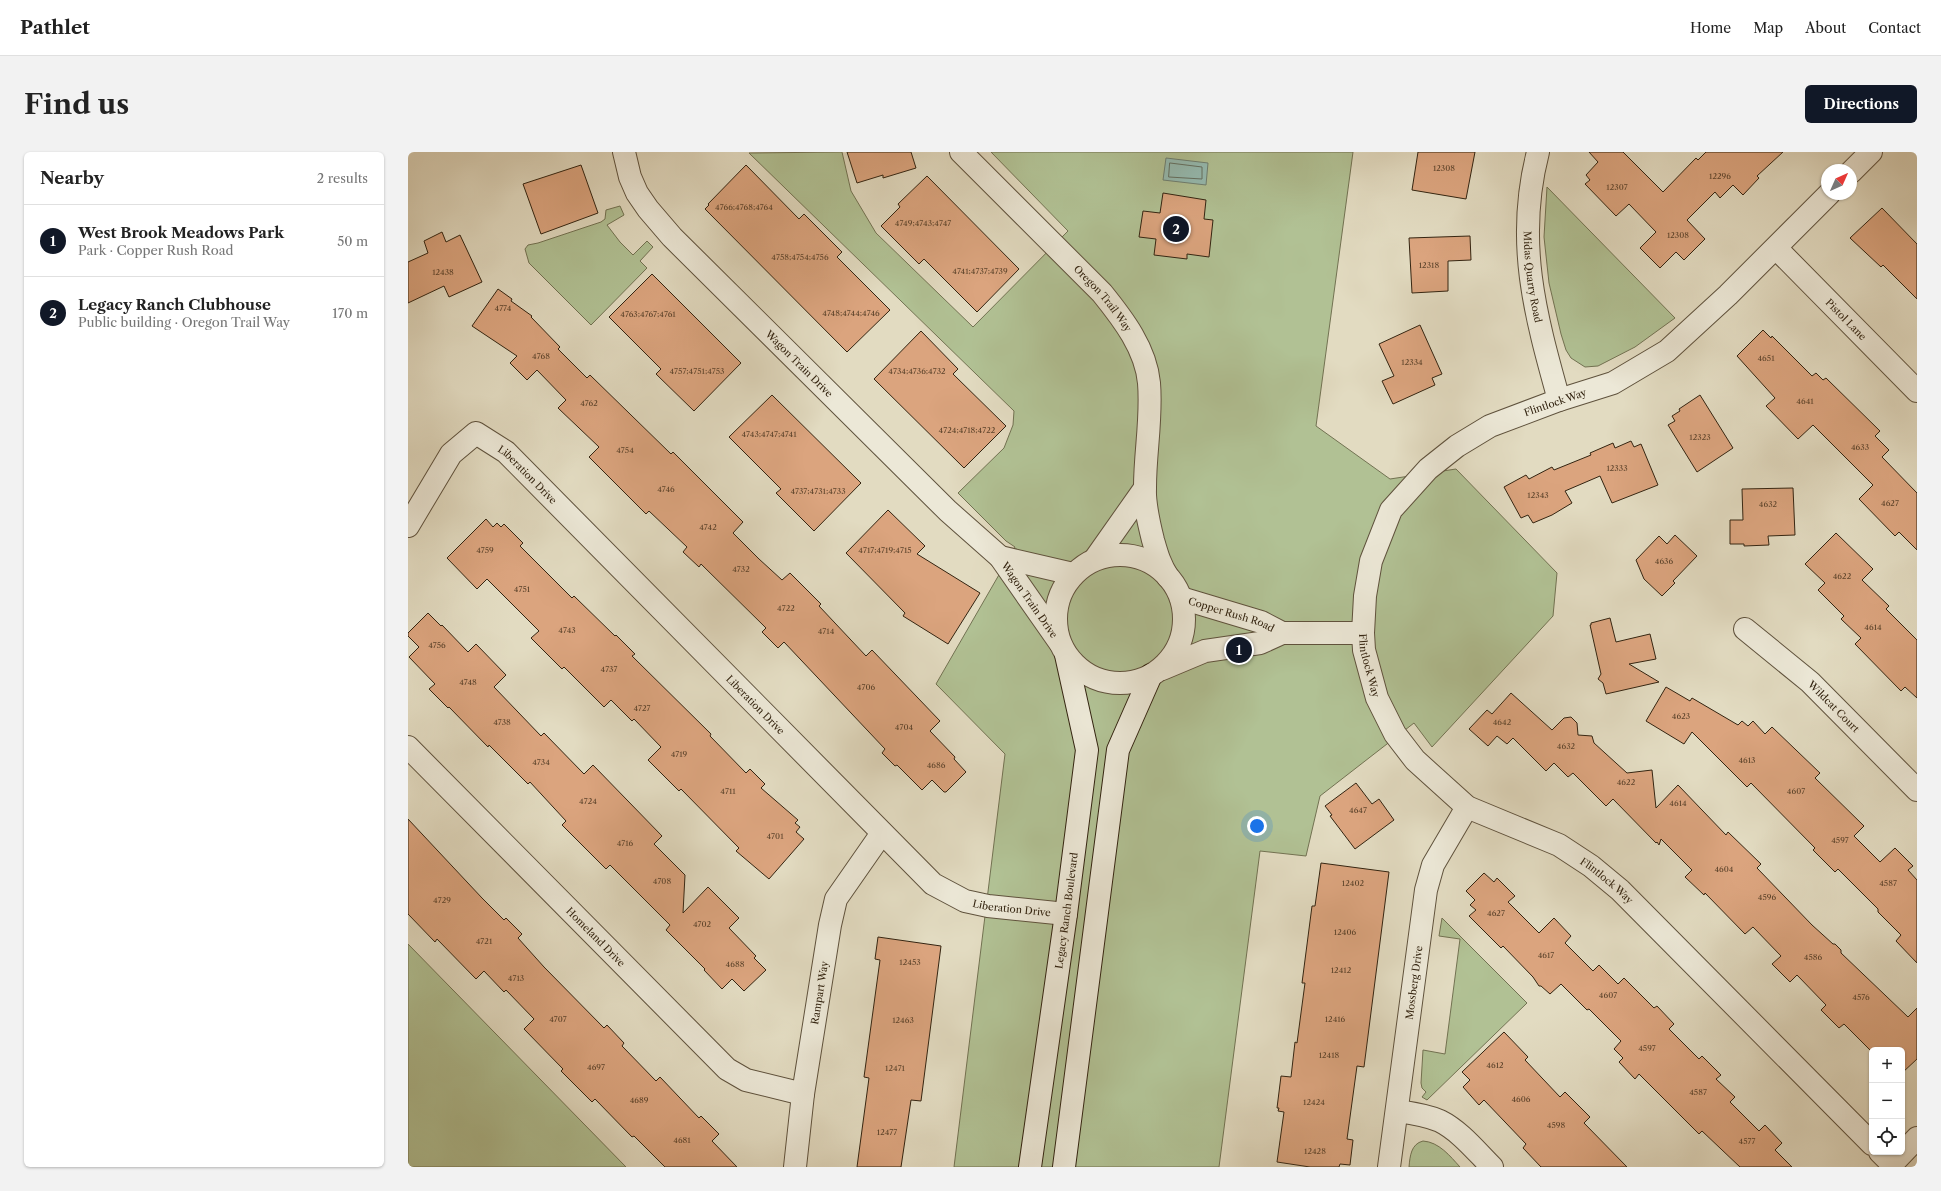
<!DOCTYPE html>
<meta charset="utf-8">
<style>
body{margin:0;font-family:"Libre Caslon Text",serif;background:#f2f2f2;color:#222}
.controls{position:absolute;right:12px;bottom:12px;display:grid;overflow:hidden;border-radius:6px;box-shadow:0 1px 3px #0004}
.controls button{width:36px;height:36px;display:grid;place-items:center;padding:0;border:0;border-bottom:1px solid #e0e0e0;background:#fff;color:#222;font:20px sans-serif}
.compass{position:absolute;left:1413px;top:12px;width:36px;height:36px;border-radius:50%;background:#fff;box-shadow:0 1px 3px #0004;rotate:45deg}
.you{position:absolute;left:849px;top:674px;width:14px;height:14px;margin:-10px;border:3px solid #fff;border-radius:50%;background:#1a73e8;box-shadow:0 0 0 6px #1a73e833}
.badge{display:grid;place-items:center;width:26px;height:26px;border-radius:50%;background:#111827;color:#fff;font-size:13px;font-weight:700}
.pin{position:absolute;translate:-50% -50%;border:2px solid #fff;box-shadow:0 1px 4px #0006}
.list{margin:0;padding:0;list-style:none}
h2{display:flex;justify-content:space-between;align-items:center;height:52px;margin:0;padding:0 16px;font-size:17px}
h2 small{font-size:13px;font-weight:400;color:#767676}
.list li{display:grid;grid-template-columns:26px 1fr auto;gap:12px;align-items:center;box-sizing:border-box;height:72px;padding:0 16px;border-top:1px solid #e0e0e0}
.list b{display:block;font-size:15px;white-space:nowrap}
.list p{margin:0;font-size:13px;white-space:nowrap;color:#767676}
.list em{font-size:13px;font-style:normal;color:#767676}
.icon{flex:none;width:22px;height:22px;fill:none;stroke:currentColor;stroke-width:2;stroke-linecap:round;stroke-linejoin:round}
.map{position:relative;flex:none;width:1509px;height:1015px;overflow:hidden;border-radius:6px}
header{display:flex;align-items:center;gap:24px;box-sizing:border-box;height:56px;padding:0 20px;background:#fff;border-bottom:1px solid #e0e0e0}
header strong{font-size:19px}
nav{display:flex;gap:22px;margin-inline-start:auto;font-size:14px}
.intro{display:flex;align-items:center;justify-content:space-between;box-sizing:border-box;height:96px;padding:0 24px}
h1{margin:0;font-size:28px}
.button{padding:10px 18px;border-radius:6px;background:#111827;color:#fff;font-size:14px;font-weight:700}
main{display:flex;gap:24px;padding:0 24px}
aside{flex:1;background:#fff;border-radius:6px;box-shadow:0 1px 3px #0004}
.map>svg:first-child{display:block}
.green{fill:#b1c194;stroke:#727252}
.water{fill:#95bbb1;stroke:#6e7f71}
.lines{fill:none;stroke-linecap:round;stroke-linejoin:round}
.shore{stroke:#647061;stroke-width:1}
.building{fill:#dba47e;stroke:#332411}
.street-casing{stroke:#5f523d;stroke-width:24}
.secondary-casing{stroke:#332411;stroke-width:24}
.street{stroke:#ece8d7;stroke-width:22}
.secondary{stroke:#ece8d7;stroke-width:22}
.labels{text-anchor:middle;stroke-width:3;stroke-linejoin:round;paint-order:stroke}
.number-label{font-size:8px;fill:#5d442c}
.street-label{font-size:10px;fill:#332411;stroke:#ece8d7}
</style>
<header>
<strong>Pathlet</strong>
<nav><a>Home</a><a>Map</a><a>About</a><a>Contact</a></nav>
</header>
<div class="intro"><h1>Find us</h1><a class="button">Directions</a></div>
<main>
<aside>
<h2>Nearby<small>2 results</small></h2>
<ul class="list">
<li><span class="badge">1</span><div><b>West Brook Meadows Park</b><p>Park · Copper Rush Road</p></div><em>50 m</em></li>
<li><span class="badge">2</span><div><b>Legacy Ranch Clubhouse</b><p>Public building · Oregon Trail Way</p></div><em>170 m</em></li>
</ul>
</aside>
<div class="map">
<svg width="1509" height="1015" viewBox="0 0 1509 1015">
<rect width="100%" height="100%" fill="#e2dbc1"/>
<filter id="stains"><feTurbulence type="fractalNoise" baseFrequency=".005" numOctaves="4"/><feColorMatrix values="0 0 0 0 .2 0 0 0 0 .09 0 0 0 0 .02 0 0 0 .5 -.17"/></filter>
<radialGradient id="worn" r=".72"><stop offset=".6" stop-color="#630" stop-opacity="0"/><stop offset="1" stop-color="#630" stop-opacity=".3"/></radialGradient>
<g class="green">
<path d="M 434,0 L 443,39 L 468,81 L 565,175 L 660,79 L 583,0 L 945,0 L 908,274 L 982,327 L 1048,317 L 1149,421 L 1145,464 L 1024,595 L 1006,571 L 912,644 L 898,704 L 852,699 L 811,1015 L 546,1015 L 597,602 L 528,532 L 607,395 L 598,389 L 550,341 L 596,296 L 605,273 L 606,259 L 341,1 Z"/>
<path d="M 1139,35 L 1267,166 L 1227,195 L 1190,214 L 1177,215 L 1163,206 L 1158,198 L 1153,182 L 1141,131 L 1136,85 Z"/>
<path d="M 212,54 L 216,63 L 199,73 L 212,90 L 225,103 L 239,89 L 245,95 L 232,109 L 239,116 L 183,173 L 121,111 L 117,97 L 120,93 L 130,91 L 193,70 L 197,67 L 198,58 Z"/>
<path d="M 1034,766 L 1119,851 L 1019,948 L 1014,945 L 1018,940 L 1014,936 L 1013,931 L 1015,898 L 1037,902 L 1052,787 L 1031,784 Z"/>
<path d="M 0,792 L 218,1015 L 0,1015 Z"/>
<path d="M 1015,989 C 1031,990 1042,1004 1052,1015 L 1001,1015 C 1002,1004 1003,992 1015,989 Z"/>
</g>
<path class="water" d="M 758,6 L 800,11 L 798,33 L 755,28 Z"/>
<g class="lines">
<path class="shore" d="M 762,11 L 794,15 L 794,27 L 761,25 Z"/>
</g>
<g class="building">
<path d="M 439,0 L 503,0 L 508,16 L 475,26 L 475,23 L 449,31 Z"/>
<path d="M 1010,0 L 1067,0 L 1058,47 L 1004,38 Z"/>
<path d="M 1181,0 L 1215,0 L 1255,40 L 1288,6 L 1290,8 L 1298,0 L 1375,0 L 1349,24 L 1351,26 L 1335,43 L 1325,33 L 1312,46 L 1307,40 L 1279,68 L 1297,87 L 1276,108 L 1268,100 L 1252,116 L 1232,96 L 1248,80 L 1221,52 L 1208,64 L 1177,32 L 1182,28 L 1178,23 L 1190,10 Z"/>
<path d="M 173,13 L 190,61 L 133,82 L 115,32 Z"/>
<path d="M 338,13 L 391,67 L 396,62 L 434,100 L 429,105 L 482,158 L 439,200 L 297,57 L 301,53 L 300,52 Z"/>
<path d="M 519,24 L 611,117 L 569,160 L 516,107 L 511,112 L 473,74 L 492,55 L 490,52 Z"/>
<path d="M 755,41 L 798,48 L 796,67 L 805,68 L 801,105 L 779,102 L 779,107 L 746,103 L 748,87 L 731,85 L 735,59 L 752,61 Z"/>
<path d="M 1474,56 L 1509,92 L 1509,147 L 1475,113 L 1473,115 L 1442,86 Z"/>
<path d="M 34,80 L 38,90 L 52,83 L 74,130 L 41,145 L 36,134 L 0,151 L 0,110 L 20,101 L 16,89 Z"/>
<path d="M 1062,84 L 1063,108 L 1040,109 L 1040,139 L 1004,141 L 1001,86 Z"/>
<path d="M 244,122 L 333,211 L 286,259 L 248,222 L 253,217 L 201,165 Z"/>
<path d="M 90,137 L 104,147 L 103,149 L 124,164 L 123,165 L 152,195 L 150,197 L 179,226 L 182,223 L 263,302 L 265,300 L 335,370 L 325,381 L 351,407 L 374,428 L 382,421 L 413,452 L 411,454 L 458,504 L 464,498 L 532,569 L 522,579 L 547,605 L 546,607 L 558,620 L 538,640 L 536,640 L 524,628 L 514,638 L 489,613 L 487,614 L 474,601 L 477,597 L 376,490 L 370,496 L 354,480 L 358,476 L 293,412 L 291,415 L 275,400 L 279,395 L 241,359 L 238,362 L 181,305 L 191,295 L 150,256 L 158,248 L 129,218 L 119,228 L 102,211 L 109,204 L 64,174 Z"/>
<path d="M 1012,173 L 1034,222 L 1024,226 L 1027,233 L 985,252 L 974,229 L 986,224 L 971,192 Z"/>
<path d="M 1355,178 L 1363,186 L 1364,184 L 1404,224 L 1408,221 L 1415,228 L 1418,226 L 1472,279 L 1467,284 L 1481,298 L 1474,305 L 1509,341 L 1509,398 L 1491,380 L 1487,384 L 1451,347 L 1465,333 L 1405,273 L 1390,287 L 1358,254 L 1367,246 L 1329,204 Z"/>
<path d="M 513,179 L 550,217 L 545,222 L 598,274 L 556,316 L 466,227 Z"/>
<path d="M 364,243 L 453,331 L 406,379 L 368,341 L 373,337 L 321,285 Z"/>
<path d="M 1292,243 L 1325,296 L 1289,320 L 1260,273 L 1267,269 L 1264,264 L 1272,259 L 1271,257 Z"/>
<path d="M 1223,289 L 1226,295 L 1233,292 L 1250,333 L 1204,351 L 1192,324 L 1157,339 L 1164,351 L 1144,363 L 1125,371 L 1120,363 L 1113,366 L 1096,335 L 1118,323 L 1121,327 L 1144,315 L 1146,318 L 1183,303 L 1182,301 L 1205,291 L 1207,296 Z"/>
<path d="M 1385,336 L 1387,383 L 1360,384 L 1361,393 L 1336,394 L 1336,392 L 1322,392 L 1322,368 L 1335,368 L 1334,337 Z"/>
<path d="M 480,358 L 517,394 L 509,402 L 572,441 L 540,492 L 495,464 L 497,461 L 438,401 Z"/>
<path d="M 78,367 L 85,375 L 89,371 L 93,375 L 96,372 L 115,391 L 112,394 L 164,446 L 166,444 L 207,484 L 208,483 L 227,502 L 224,504 L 303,582 L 302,584 L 338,621 L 342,617 L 357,632 L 353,636 L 390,668 L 387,671 L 392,675 L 388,680 L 396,687 L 361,727 L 328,699 L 331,696 L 273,637 L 271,639 L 240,608 L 253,595 L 226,567 L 224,569 L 203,548 L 196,555 L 156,515 L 154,517 L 123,486 L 131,479 L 79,427 L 69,437 L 39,406 Z"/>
<path d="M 1428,381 L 1465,417 L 1454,428 L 1481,454 L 1478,457 L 1509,488 L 1509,546 L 1497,535 L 1493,539 L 1447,492 L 1453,486 L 1433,467 L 1436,464 L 1410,438 L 1417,431 L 1397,412 Z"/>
<path d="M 1267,383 L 1289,404 L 1265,429 L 1267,431 L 1254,444 L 1236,427 L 1228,408 L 1251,384 L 1259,392 Z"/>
<path d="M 20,461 L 33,474 L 34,473 L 60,500 L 68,492 L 98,523 L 86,535 L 133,584 L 136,581 L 176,622 L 185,613 L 254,684 L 246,692 L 277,723 L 275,761 L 300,735 L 331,766 L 321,776 L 348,804 L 346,806 L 358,818 L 336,839 L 324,827 L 314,837 L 296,818 L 297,817 L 258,778 L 262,773 L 202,713 L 198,717 L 154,673 L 158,669 L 122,630 L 120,632 L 81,593 L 80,595 L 41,555 L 40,556 L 21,537 L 27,532 L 1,505 L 11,495 L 0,484 L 0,481 Z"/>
<path d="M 1202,466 L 1208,490 L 1242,482 L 1248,507 L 1221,512 L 1251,530 L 1198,542 L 1195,531 L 1190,527 L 1193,522 L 1182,473 L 1183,473 L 1183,471 Z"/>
<path d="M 1258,535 L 1282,549 L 1284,546 L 1330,573 L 1334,569 L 1340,574 L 1345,569 L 1357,582 L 1364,575 L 1412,621 L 1407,626 L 1456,674 L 1446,684 L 1472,710 L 1487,696 L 1505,714 L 1500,718 L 1509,728 L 1509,811 L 1488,789 L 1493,783 L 1470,760 L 1470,757 L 1430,717 L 1427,720 L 1405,698 L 1407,696 L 1343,631 L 1339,635 L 1284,580 L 1276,592 L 1238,569 Z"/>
<path d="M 1103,541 L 1144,578 L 1156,566 L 1163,565 L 1169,571 L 1170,583 L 1184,584 L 1186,591 L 1219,621 L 1244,618 L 1248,656 L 1270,633 L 1318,683 L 1320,680 L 1353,712 L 1349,716 L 1404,773 L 1425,792 L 1427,792 L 1433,798 L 1433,801 L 1500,865 L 1509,856 L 1509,907 L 1494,921 L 1494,898 L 1464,898 L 1464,900 L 1436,872 L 1431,876 L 1413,858 L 1418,853 L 1389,823 L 1382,830 L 1364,812 L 1373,804 L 1345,775 L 1337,782 L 1297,741 L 1296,743 L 1277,725 L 1284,718 L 1253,687 L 1251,693 L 1249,690 L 1248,691 L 1205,647 L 1198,654 L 1165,621 L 1160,625 L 1146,611 L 1138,619 L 1105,586 L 1099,592 L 1089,584 L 1080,594 L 1061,577 L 1079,558 L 1084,562 Z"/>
<path d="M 948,631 L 964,652 L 971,647 L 986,668 L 947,697 L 922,664 L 924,663 L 917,654 Z"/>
<path d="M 0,667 L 74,746 L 96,768 L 98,766 L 114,782 L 110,786 L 136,815 L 196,876 L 199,873 L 216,891 L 214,894 L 248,929 L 252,925 L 291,966 L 293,964 L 311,982 L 304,989 L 329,1015 L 257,1015 L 226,984 L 224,985 L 187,947 L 184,950 L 153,919 L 155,917 L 116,877 L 126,867 L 98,838 L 96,840 L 76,819 L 68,827 L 29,787 L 27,790 L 0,762 Z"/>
<path d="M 913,711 L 981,720 L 956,915 L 949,914 L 939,987 L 945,988 L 942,1013 L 932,1012 L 931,1015 L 902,1015 L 869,1010 L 876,960 L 870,959 L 871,956 L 869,956 L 873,924 L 883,925 L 887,890 L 889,891 L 897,831 L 894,831 L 904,754 L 907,754 Z"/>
<path d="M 1076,721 L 1086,730 L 1089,726 L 1107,744 L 1100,750 L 1131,781 L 1146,766 L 1163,784 L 1157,791 L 1185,819 L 1191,813 L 1210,832 L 1216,826 L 1246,856 L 1249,854 L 1266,872 L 1261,877 L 1291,907 L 1294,904 L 1313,923 L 1308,927 L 1327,945 L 1322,950 L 1351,979 L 1357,973 L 1374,991 L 1367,998 L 1384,1015 L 1332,1015 L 1294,979 L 1291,982 L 1231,922 L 1227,927 L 1211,910 L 1215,906 L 1206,897 L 1213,889 L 1181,857 L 1179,858 L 1153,832 L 1142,842 L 1133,834 L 1131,834 L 1125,825 L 1095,794 L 1093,796 L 1061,764 L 1068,758 L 1062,753 L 1067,748 L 1058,739 Z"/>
<path d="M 470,785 L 533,794 L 513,949 L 503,948 L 493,1015 L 449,1015 L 461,926 L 456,925 L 472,808 L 467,807 Z"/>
<path d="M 1096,880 L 1120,905 L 1117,908 L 1152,945 L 1157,940 L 1182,965 L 1176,971 L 1219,1015 L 1133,1015 L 1115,996 L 1118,992 L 1076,948 L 1071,953 L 1055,935 L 1062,928 L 1054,920 Z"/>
</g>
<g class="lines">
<defs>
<g id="street">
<path id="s1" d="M 216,0 L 222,25 L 229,41 L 240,57 L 264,85 L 540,359 L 592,405 L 652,491"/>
<path id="s2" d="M 553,0 L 694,141 C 715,167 738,197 741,231 C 744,266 737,300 737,335 C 736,352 741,372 745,388 C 749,402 752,413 760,425"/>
<path id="s3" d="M 1130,0 C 1107,89 1127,162 1151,248"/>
<path d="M 1443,20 L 1463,0"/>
<path id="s4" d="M 1421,42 L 1320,143 L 1259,199 L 1205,231 L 1151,248 L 1082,274 L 1049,294 L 1020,317 L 983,358 L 963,409 L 957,444 L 955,481 L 956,498 L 969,546 L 987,582 L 1007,608 L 1059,655 L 1151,693 L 1183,714 L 1212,738 L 1464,992"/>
<path id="s5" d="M 1368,96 L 1509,239"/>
<path id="s6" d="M 0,374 L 43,302 L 68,281 L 98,300 L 525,732 L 557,749 L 580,754 L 658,762"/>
<circle cx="712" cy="467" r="64"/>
<path d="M 592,405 L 665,422"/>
<path d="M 687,407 L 737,336"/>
<path id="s7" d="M 773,446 L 853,470 L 874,481"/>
<path id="s8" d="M 1337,477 L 1402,530 L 1509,638"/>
<path d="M 754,517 L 797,499 L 852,491 L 874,481 L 955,481"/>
<path id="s9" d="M 0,595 L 319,917 L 338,928 L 395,942"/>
<path d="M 989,959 C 1003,961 1018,963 1032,969 C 1052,979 1068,999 1084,1015"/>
<path d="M 1472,1000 L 1484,1012 L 1509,986"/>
<path id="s10" d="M 387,1015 L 395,942 L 422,773 L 428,747 L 474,681"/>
<path id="s11" d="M 981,1015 L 1018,738 L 1025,713 L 1059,655"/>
</g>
<g id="secondary">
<path id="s12" d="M 622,1015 L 658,762 L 679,598 L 658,503"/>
<path d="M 656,1015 L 710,598 L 743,523"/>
</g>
</defs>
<use href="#street" class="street-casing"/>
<use href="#secondary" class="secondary-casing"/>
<use href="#street" class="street"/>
<use href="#secondary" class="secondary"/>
</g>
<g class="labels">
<g class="number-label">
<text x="1036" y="19">12308</text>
<text x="1312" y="27">12296</text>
<text x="1209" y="38">12307</text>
<text x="336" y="58">4766;4768;4764</text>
<text x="515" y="74">4749;4743;4747</text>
<text x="1270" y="86">12308</text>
<text x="392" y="108">4758;4754;4756</text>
<text x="1021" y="116">12318</text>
<text x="572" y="122">4741;4737;4739</text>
<text x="35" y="123">12438</text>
<text x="95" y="159">4774</text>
<text x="443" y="164">4748;4744;4746</text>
<text x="240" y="165">4763;4767;4761</text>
<text x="133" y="207">4768</text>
<text x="1358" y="209">4651</text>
<text x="1004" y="213">12334</text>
<text x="289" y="222">4757;4751;4753</text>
<text x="509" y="222">4734;4736;4732</text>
<text x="1397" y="252">4641</text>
<text x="181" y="254">4762</text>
<text x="559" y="281">4724;4718;4722</text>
<text x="361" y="285">4743;4747;4741</text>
<text x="1292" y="288">12323</text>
<text x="1452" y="298">4633</text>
<text x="217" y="301">4754</text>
<text x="1209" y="319">12333</text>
<text x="258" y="340">4746</text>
<text x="410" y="342">4737;4731;4733</text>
<text x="1130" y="346">12343</text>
<text x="1482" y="354">4627</text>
<text x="1360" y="355">4632</text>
<text x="300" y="378">4742</text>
<text x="77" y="401">4759</text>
<text x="477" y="401">4717;4719;4715</text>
<text x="1256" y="412">4636</text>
<text x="333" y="420">4732</text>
<text x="1434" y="427">4622</text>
<text x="114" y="440">4751</text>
<text x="378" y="459">4722</text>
<text x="1465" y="478">4614</text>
<text x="159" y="481">4743</text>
<text x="418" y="482">4714</text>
<text x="29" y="496">4756</text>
<text x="201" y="520">4737</text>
<text x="60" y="533">4748</text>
<text x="458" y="538">4706</text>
<text x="234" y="559">4727</text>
<text x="1273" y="567">4623</text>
<text x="94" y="573">4738</text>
<text x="1094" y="573">4642</text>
<text x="496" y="578">4704</text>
<text x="1158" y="597">4632</text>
<text x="271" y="605">4719</text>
<text x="1339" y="611">4613</text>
<text x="133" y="613">4734</text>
<text x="528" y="616">4686</text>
<text x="1218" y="633">4622</text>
<text x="320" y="642">4711</text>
<text x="1388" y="642">4607</text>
<text x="180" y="652">4724</text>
<text x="1270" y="654">4614</text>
<text x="950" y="661">4647</text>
<text x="367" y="687">4701</text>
<text x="1432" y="691">4597</text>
<text x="217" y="694">4716</text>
<text x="1316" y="720">4604</text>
<text x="254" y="732">4708</text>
<text x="945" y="734">12402</text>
<text x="1480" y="734">4587</text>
<text x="1359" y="748">4596</text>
<text x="34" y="751">4729</text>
<text x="1088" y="764">4627</text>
<text x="294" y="775">4702</text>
<text x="937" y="783">12406</text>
<text x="76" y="792">4721</text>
<text x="1138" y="806">4617</text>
<text x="1405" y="808">4586</text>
<text x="502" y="813">12453</text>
<text x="327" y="815">4688</text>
<text x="933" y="821">12412</text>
<text x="108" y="829">4713</text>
<text x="1200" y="846">4607</text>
<text x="1453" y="848">4576</text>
<text x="150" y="870">4707</text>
<text x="927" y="870">12416</text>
<text x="495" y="871">12463</text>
<text x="1239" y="899">4597</text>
<text x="921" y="906">12418</text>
<text x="1087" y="916">4612</text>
<text x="188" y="918">4697</text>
<text x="487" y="919">12471</text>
<text x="1290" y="943">4587</text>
<text x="1113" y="950">4606</text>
<text x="231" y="951">4689</text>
<text x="906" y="953">12424</text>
<text x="1148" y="976">4598</text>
<text x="479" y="983">12477</text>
<text x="274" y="991">4681</text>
<text x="1339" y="992">4577</text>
<text x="907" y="1002">12428</text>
</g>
<g class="street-label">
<text dy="4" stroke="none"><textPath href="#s3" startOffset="126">Midas Quarry Road</textPath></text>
<text dy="4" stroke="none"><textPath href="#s2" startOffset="204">Oregon Trail Way</textPath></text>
<text dy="4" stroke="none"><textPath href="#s5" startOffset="100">Pistol Lane</textPath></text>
<text dy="4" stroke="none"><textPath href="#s1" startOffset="279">Wagon Train Drive</textPath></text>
<text transform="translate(1147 250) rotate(-19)" y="4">Flintlock Way</text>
<text dy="4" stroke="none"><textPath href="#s6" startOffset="183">Liberation Drive</textPath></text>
<text dy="4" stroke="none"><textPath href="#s1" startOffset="610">Wagon Train Drive</textPath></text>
<text dy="4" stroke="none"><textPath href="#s7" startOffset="53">Copper Rush Road</textPath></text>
<text dy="4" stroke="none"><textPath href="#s4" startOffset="710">Flintlock Way</textPath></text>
<text dy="4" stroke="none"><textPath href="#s6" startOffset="507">Liberation Drive</textPath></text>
<text dy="4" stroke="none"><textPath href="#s8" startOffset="118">Wildcat Court</textPath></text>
<text dy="4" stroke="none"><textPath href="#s4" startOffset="1046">Flintlock Way</textPath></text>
<text dy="4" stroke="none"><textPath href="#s6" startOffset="843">Liberation Drive</textPath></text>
<text dy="4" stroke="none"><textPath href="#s12" startOffset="259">Legacy Ranch Boulevard</textPath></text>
<text dy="4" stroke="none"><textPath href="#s9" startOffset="267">Homeland Drive</textPath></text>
<text dy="4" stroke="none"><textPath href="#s11" startOffset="186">Mossberg Drive</textPath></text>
<text dy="4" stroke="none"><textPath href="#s10" startOffset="176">Rampart Way</textPath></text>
</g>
</g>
<rect width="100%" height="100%" filter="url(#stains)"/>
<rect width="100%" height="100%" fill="url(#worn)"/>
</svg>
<div class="controls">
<button>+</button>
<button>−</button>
<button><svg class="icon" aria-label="locate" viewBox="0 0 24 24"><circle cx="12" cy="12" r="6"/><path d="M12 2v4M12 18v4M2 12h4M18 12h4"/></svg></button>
</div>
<svg class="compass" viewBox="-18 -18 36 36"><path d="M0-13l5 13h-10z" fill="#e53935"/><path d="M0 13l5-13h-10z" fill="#767676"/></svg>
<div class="you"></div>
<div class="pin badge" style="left:831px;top:498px">1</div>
<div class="pin badge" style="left:768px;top:77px">2</div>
</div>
</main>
